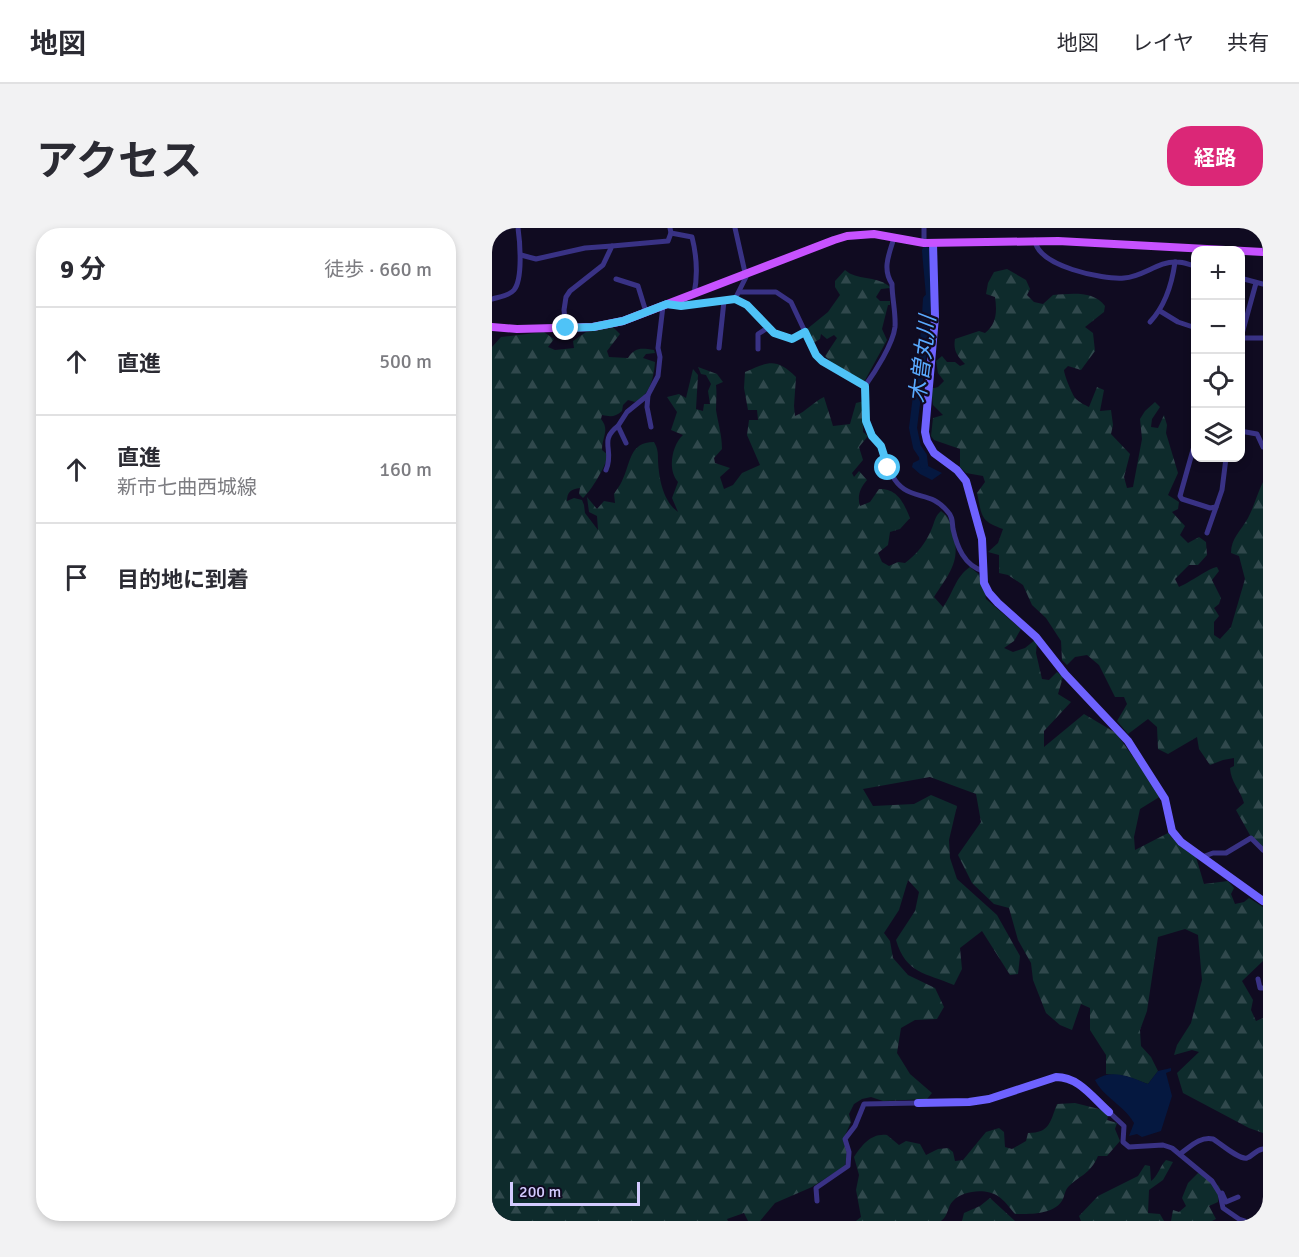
<!DOCTYPE html>
<html lang="ja">
<meta charset="utf-8">
<style>
body{margin:0;font-family:Signika,"Noto Sans JP",sans-serif;background:#f2f2f3;color:#2b2b33}
.controls{position:absolute;right:18px;top:18px;display:grid;overflow:hidden;border-radius:12px;box-shadow:0 3px 9px #0003}
.controls button{width:54px;height:54px;display:grid;place-items:center;padding:0;border:0;border-bottom:2px solid #e1e1e2;background:#fff;color:#2b2b33;font:30px sans-serif}
.scale{position:absolute;left:18px;bottom:15px;width:130px;box-sizing:border-box;padding-left:6px;border:3px solid #d4cbff;border-top:0;font-size:16px;line-height:21px;white-space:nowrap;color:#d4cbff;-webkit-text-stroke:4px #100b21;paint-order:stroke}
.stop{position:absolute;width:18px;height:18px;margin:-14px;border:4px solid #4fc3f7;border-radius:50%;background:#fff}
.stop.end{background:#4fc3f7;border-color:#fff;box-shadow:0 2px 6px #0008}
.list{margin:0;padding:0;list-style:none}
h2{display:flex;justify-content:space-between;align-items:center;height:78px;margin:0;padding:0 24px;font-size:26px}
h2 small{font-size:20px;font-weight:400;color:#7c7c81}
.list li{display:grid;grid-template-columns:39px 1fr auto;gap:18px;align-items:center;box-sizing:border-box;height:108px;padding:0 24px;border-top:2px solid #e1e1e2}
.list b{display:block;font-size:22px;white-space:nowrap}
.list p{margin:0;font-size:20px;white-space:nowrap;color:#7c7c81}
.list em{font-size:20px;font-style:normal;color:#7c7c81}
.icon{flex:none;width:33px;height:33px;fill:none;stroke:currentColor;stroke-width:2;stroke-linecap:round;stroke-linejoin:round}
.map{position:relative;flex:none;width:771px;height:993px;overflow:hidden;border-radius:24px}
header{display:flex;align-items:center;gap:36px;box-sizing:border-box;height:84px;padding:0 30px;background:#fff;border-bottom:2px solid #e1e1e2}
header strong{font-size:28px}
nav{display:flex;gap:33px;margin-inline-start:auto;font-size:21px}
.intro{display:flex;align-items:center;justify-content:space-between;box-sizing:border-box;height:144px;padding:0 36px}
h1{margin:0;font-size:42px}
.button{padding:15px 27px;border-radius:24px;background:#db2777;color:#fff;font-size:21px;font-weight:700}
main{display:flex;gap:36px;padding:0 36px}
aside{flex:1;background:#fff;border-radius:24px;box-shadow:0 3px 9px #0003}
.map>svg:first-child{display:block}
.forest{fill:url(#forest-firs)}
.water{fill:#051840}
.lines{fill:none;stroke-linecap:round;stroke-linejoin:round}
.river{stroke:#051840;stroke-width:8}
.street{stroke:#393285;stroke-width:5}
.secondary{stroke:#6e62ff;stroke-width:8}
.primary{stroke:#c752ff;stroke-width:8}
.route{stroke:#4fc3f7;stroke-width:8}
.labels{text-anchor:middle;stroke-width:4.5;stroke-linejoin:round;paint-order:stroke}
.water-label{font-size:22px;font-style:italic;fill:#59aaff;stroke:#100b21}
</style>
<header>
<strong>地図</strong>
<nav><a>地図</a><a>レイヤ</a><a>共有</a></nav>
</header>
<div class="intro"><h1>アクセス</h1><a class="button">経路</a></div>
<main>
<aside>
<h2>9 分<small>徒歩 · 660 m</small></h2>
<ul class="list">
<li><svg class="icon" aria-label="ahead" viewBox="0 0 24 24"><path d="M12 20V5M6 11l6-6 6 6"/></svg><div><b>直進</b></div><em>500 m</em></li>
<li><svg class="icon" aria-label="ahead" viewBox="0 0 24 24"><path d="M12 20V5M6 11l6-6 6 6"/></svg><div><b>直進</b><p>新市七曲西城線</p></div><em>160 m</em></li>
<li><svg class="icon" aria-label="arrive" viewBox="0 0 24 24"><path d="M6 21V4h12l-3 4 3 4H6"/></svg><div><b>目的地に到着</b></div></li>
</ul>
</aside>
<div class="map">
<svg width="771" height="993" viewBox="0 0 771 993">
<defs>
<pattern id="forest-firs" width="22" height="20" patternUnits="userSpaceOnUse" patternTransform="scale(1.5)"><rect width="22" height="20" fill="#0e2b2c"/><path d="M5 1l3.5 6h-7zM16 11l3.5 6h-7z" fill="#30484c"/></pattern>
</defs>
<rect width="100%" height="100%" fill="#100b21"/>
<g class="forest">
<path d="M 515,41 L 534,52 L 538,61 L 535,67 L 542,74 L 551,76 L 561,67 C 578,66 601,62 613,78 L 612,84 L 593,99 L 601,105 L 603,123 L 589,142 L 576,138 L 572,142 C 572,146 580,167 584,171 C 587,174 593,177 597,179 L 605,159 L 612,162 L 608,183 L 619,182 L 621,197 L 619,206 L 638,226 L 632,249 L 635,260 L 641,259 L 650,211 L 648,191 L 653,183 L 663,174 L 668,179 L 660,191 L 659,199 L 666,200 L 672,187 L 675,197 L 674,205 L 686,245 L 676,267 L 687,274 L 686,281 L 680,284 L 693,298 L 688,307 L 696,315 L 707,309 L 714,314 L 715,327 L 706,337 L 697,337 L 683,351 L 687,359 C 697,355 719,339 725,339 L 727,343 L 720,352 L 729,370 L 727,376 L 722,380 L 727,388 L 722,394 L 722,407 L 728,411 L 739,399 L 753,351 L 747,328 L 739,325 C 739,310 749,303 756,290 C 762,279 765,266 771,254 L 771,620 L 759,609 L 744,582 L 752,575 C 748,561 739,555 738,540 L 742,538 L 742,530 L 731,532 L 718,537 L 707,521 L 705,509 L 676,526 L 666,521 L 665,499 L 656,491 L 636,506 L 625,493 L 635,476 L 632,469 L 623,469 L 607,437 L 595,427 L 583,429 L 575,437 L 570,432 L 569,413 L 554,390 L 540,377 L 531,357 L 516,347 L 507,345 L 507,327 L 496,324 L 506,315 L 511,301 C 488,293 490,288 485,265 L 493,254 L 491,248 L 474,245 L 468,239 L 468,221 L 442,212 L 439,208 L 441,190 L 451,187 L 441,177 L 439,161 L 446,159 L 452,153 L 446,145 L 444,133 L 450,128 L 455,134 L 463,134 L 468,138 L 473,136 C 465,128 461,122 463,111 L 487,103 L 493,105 C 505,96 505,83 503,69 L 494,66 L 496,55 L 502,44 Z"/>
<path d="M 353,42 C 365,53 383,47 397,58 L 398,60 L 389,61 L 384,69 L 388,73 L 398,73 L 398,77 L 396,77 L 390,101 L 395,112 L 372,154 L 370,154 L 342,137 L 333,128 L 345,110 L 342,107 L 335,111 L 329,106 L 328,111 L 321,115 L 315,101 L 336,84 L 348,67 L 343,59 L 343,53 Z"/>
<path d="M 121,99 L 128,106 L 115,123 L 117,129 L 136,130 C 143,119 149,120 162,122 L 163,125 L 154,126 L 151,130 L 163,134 C 162,149 158,167 143,174 L 136,172 L 131,177 L 130,183 C 123,189 119,189 110,187 L 109,191 C 118,202 110,209 110,222 L 116,227 C 114,238 99,263 91,270 L 87,266 L 88,260 C 79,261 75,264 75,273 L 82,270 L 90,272 L 92,277 L 93,285 L 106,302 L 105,288 L 97,284 L 95,269 L 105,281 L 112,273 L 123,275 L 122,266 C 124,262 128,258 130,253 C 139,235 137,214 162,214 C 166,221 166,225 166,233 C 167,251 171,273 186,284 L 180,270 L 186,254 C 175,242 180,217 191,207 L 179,202 L 185,184 L 175,169 L 187,166 L 194,170 L 201,141 L 206,147 L 204,181 L 211,183 L 212,176 L 218,176 L 216,163 L 219,156 L 214,147 L 209,146 L 206,139 L 225,146 L 231,154 L 224,157 C 225,166 224,174 224,182 C 226,195 230,207 230,221 L 222,230 L 223,235 L 238,240 L 228,249 L 232,261 L 241,257 L 250,245 L 268,237 L 255,207 L 257,192 L 266,192 L 265,182 L 256,182 L 252,160 L 253,144 C 276,134 284,129 304,149 L 302,178 L 303,188 C 315,183 321,174 332,169 L 341,198 L 358,196 L 364,175 L 372,173 L 371,204 L 376,208 L 367,219 L 371,232 L 360,245 L 362,249 L 367,243 L 375,252 C 368,260 365,268 368,278 L 378,274 L 387,261 C 405,260 412,275 418,290 L 408,301 L 398,304 L 396,317 L 386,325 L 390,334 L 397,338 L 406,334 L 413,335 C 425,326 434,315 440,300 C 443,293 443,288 449,283 C 457,289 458,293 461,303 C 469,334 458,344 442,369 L 451,379 C 461,366 463,349 478,339 L 490,349 L 494,371 L 529,401 L 522,413 L 512,420 L 521,424 L 533,420 L 543,412 L 545,414 L 544,425 L 550,451 L 557,452 L 565,444 L 571,449 L 566,466 L 579,474 L 552,503 L 552,519 L 592,486 L 624,505 L 669,568 L 648,581 L 642,609 L 643,622 L 676,605 L 688,618 L 704,629 L 712,656 L 736,653 L 742,660 L 739,666 L 743,676 L 752,674 L 757,670 L 771,679 L 771,733 L 750,753 L 761,772 L 759,782 L 764,793 L 771,790 L 771,905 L 757,900 L 691,865 L 685,845 L 707,824 L 700,822 L 682,827 L 685,817 L 699,795 L 710,752 L 706,707 L 693,701 L 666,709 L 655,783 L 648,802 L 649,818 L 659,829 L 666,843 L 656,856 L 634,848 L 614,846 L 614,827 L 598,802 L 598,780 L 589,776 L 580,802 L 568,797 L 554,785 L 541,752 L 539,735 L 526,712 L 517,680 L 502,676 L 480,655 L 466,627 L 489,594 L 484,566 L 438,549 L 371,561 L 381,578 L 422,576 L 439,567 L 465,578 L 457,612 L 458,630 L 465,651 L 505,687 L 528,728 L 526,746 L 518,747 L 490,703 L 468,720 L 470,741 L 462,757 C 434,745 414,746 404,712 L 423,683 L 427,664 L 416,652 L 407,682 L 392,705 L 398,713 L 401,730 L 416,747 L 443,760 L 452,779 L 445,791 L 423,792 L 409,800 L 405,825 L 418,846 L 440,865 L 435,871 L 391,873 L 379,869 L 370,871 L 362,876 L 357,886 L 359,894 L 351,912 L 355,925 L 353,938 L 320,959 L 283,975 L 268,993 L 256,993 L 252,985 L 235,991 L 236,993 L 0,993 L 0,119 L 9,109 L 52,104 L 62,111 L 56,119 L 63,122 L 82,120 L 81,113 L 94,104 Z"/>
<path d="M 583,875 L 611,882 L 616,888 L 615,892 L 625,895 L 623,901 L 628,913 L 615,928 L 606,928 C 598,946 590,946 577,958 C 573,962 573,966 571,971 C 563,987 538,986 523,986 C 518,980 512,972 506,968 C 495,960 470,962 461,973 C 455,979 457,987 449,993 L 364,993 L 369,989 L 364,962 L 367,947 L 362,929 C 370,917 379,905 395,907 L 407,917 L 414,913 L 428,916 L 434,927 L 446,921 L 456,920 L 461,924 L 463,933 L 471,932 L 494,904 L 507,900 L 512,904 L 513,919 L 520,921 L 534,913 L 536,905 C 558,905 558,894 565,876 Z"/>
<path d="M 674,932 L 681,934 L 671,952 L 657,962 L 656,985 L 668,986 L 672,993 L 589,993 L 587,988 L 606,968 L 646,948 L 653,937 L 658,938 L 659,953 C 666,948 668,938 674,932 Z"/>
<path d="M 707,944 L 727,958 L 730,965 L 726,967 L 726,974 L 717,978 L 724,991 L 720,993 L 679,993 L 681,982 L 687,984 L 694,978 L 690,970 L 696,955 Z"/>
<path d="M 498,970 L 523,993 L 470,993 L 472,985 L 488,978 Z"/>
</g>
<g class="water">
<path d="M 429,231 L 432,236 L 450,245 L 440,252 L 428,246 L 420,239 L 421,235 Z"/>
<path d="M 679,840 L 679,843 L 674,845 L 680,868 L 669,903 L 650,909 L 645,906 L 637,908 L 642,895 C 633,878 611,869 603,852 C 620,840 639,849 656,856 L 666,843 Z"/>
</g>
<g class="lines">
<path class="river" d="M 432,237 L 431,228 L 425,219 L 421,200 L 433,103 L 435,71 L 438,68 L 434,23"/>
<g class="street">
<path d="M 432,0 L 432,15"/>
<path d="M 0,1 L 13,0"/>
<path d="M 179,5 L 200,9 C 205,29 206,47 202,66"/>
<path d="M 402,10 C 397,26 390,41 400,56 C 400,70 404,85 403,99 C 401,116 383,144 373,158 C 373,170 372,183 374,195 C 376,205 384,210 389,218 C 397,233 396,250 412,261 C 427,271 441,265 456,284 C 461,289 460,294 461,301 C 465,319 472,337 491,343"/>
<path d="M 543,12 C 545,38 611,52 632,50 C 651,49 666,33 685,34 C 692,34 698,37 704,38"/>
<path d="M 29,27 L 44,31 L 93,20 L 120,18"/>
<path d="M 748,50 L 771,56"/>
<path d="M 124,51 L 146,58 L 154,84"/>
<path d="M 248,64 L 284,64 L 299,74 L 324,127 L 330,133 L 373,158"/>
<path d="M 0,71 C 7,69 17,68 22,62 C 31,51 28,14 26,0"/>
<path d="M 243,71 L 255,77 L 282,105 L 300,110 L 313,104"/>
<path d="M 177,78 L 189,78 L 243,71 L 254,49 L 243,0"/>
<path d="M 668,83 L 686,94 L 704,100"/>
<path d="M 658,94 C 673,78 680,56 683,34"/>
<path d="M 74,100 L 72,82 L 74,69 L 78,63 L 111,37 L 120,18 L 176,13 L 179,5 L 178,0"/>
<path d="M 748,108 L 752,110 L 771,110"/>
<path d="M 748,113 L 764,55"/>
<path d="M 227,120 L 232,73"/>
<path d="M 266,121 L 266,106 L 277,99"/>
<path d="M 156,167 L 155,179 L 159,199"/>
<path d="M 748,203 L 765,206 L 771,219"/>
<path d="M 704,211 L 688,268 L 690,271 L 718,280 L 724,279"/>
<path d="M 134,215 L 126,198 L 135,184 L 156,167 L 166,148 L 168,129 L 166,120 L 171,78"/>
<path d="M 114,242 C 123,222 106,213 126,198"/>
<path d="M 715,305 L 730,262 L 734,230"/>
<path d="M 710,629 L 721,625 L 734,625 L 759,610 L 771,622"/>
<path d="M 766,751 L 768,760 L 771,760"/>
<path d="M 617,884 L 632,898 L 631,914 L 637,919 L 671,917 L 680,920 L 720,953 L 728,966 L 731,980 L 747,991 L 753,993"/>
<path d="M 688,926 C 698,919 708,908 721,911 C 728,915 747,932 755,930 C 761,928 763,922 771,921"/>
<path d="M 730,965 L 734,974 L 746,969"/>
<path d="M 325,973 L 324,960 L 356,938 L 357,924 L 353,911 L 363,898 L 372,876 L 426,875"/>
</g>
<g class="secondary">
<path d="M 441,15 L 443,89 L 433,204 L 435,213 L 442,225 L 465,242 L 474,253 L 490,311 L 492,355 L 497,365 L 506,375 L 544,409 L 573,446 L 636,513 L 673,571 L 680,603 L 689,614 L 771,673"/>
<path d="M 426,875 L 477,874 L 497,871 L 564,849 C 587,849 600,869 617,884"/>
</g>
<path class="primary" d="M 0,99 L 25,101 L 101,99 L 131,93 L 342,12 L 355,8 L 382,6 L 432,15 L 566,13 L 771,24"/>
</g>
<g class="lines">
<path class="route" d="M 74,100 L 101,99 L 131,93 L 175,76 L 189,78 L 243,71 L 255,77 L 282,105 L 300,111 L 313,104 L 324,127 L 330,133 L 373,158 L 374,193 L 380,208 L 389,218 L 396,240"/>
</g>
<g class="labels">
<g class="water-label">
<text transform="translate(430 131) rotate(-83)" y="8">木曽丸川</text>
</g>
</g>
</svg>
<div class="controls">
<button>+</button>
<button>−</button>
<button><svg class="icon" aria-label="locate" viewBox="0 0 24 24"><circle cx="12" cy="12" r="6"/><path d="M12 2v4M12 18v4M2 12h4M18 12h4"/></svg></button>
<button><svg class="icon" aria-label="layers" viewBox="0 0 24 24"><path d="M12 4l9 5-9 5-9-5zM3 14l9 5 9-5"/></svg></button>
</div>
<div class="scale">200 m</div>
<div class="stop" style="left:396px;top:240px"></div>
<div class="stop end" style="left:74px;top:100px"></div>
</div>
</main>
